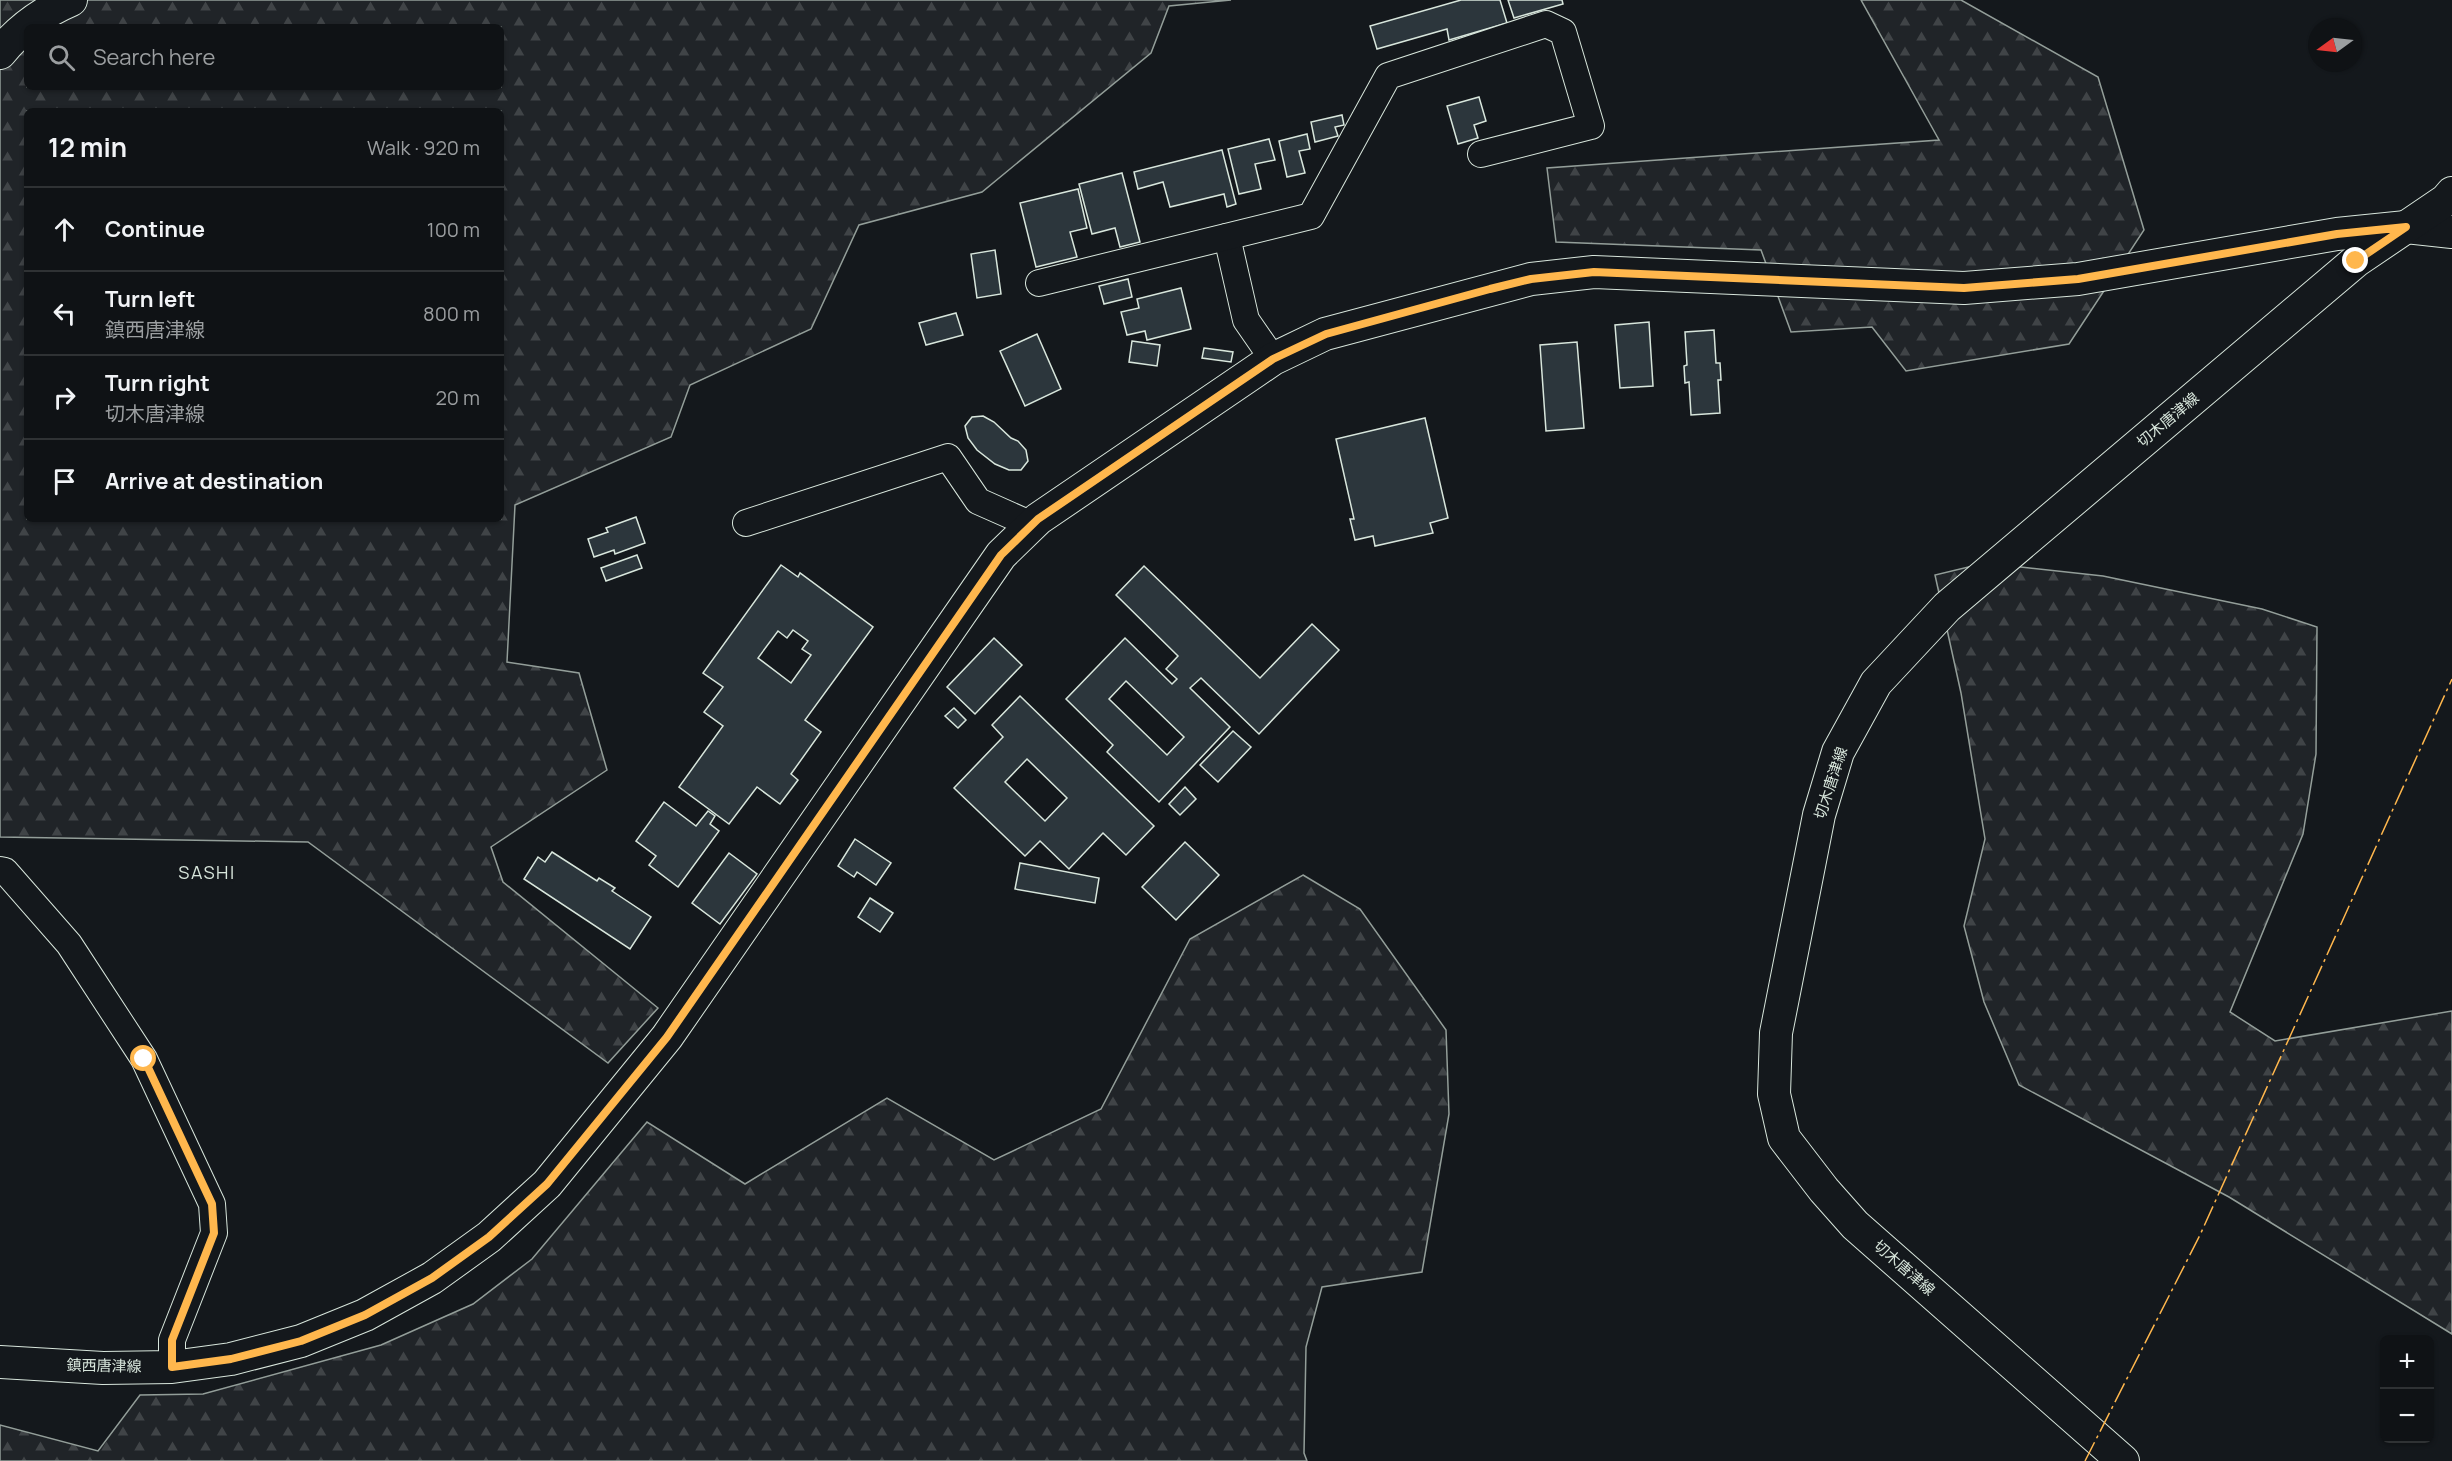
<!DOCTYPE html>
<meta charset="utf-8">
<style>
body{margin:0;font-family:Manrope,"Noto Sans JP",sans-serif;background:#181b1e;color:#f1f3f6}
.controls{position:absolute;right:18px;bottom:18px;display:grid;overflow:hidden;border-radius:9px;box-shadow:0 2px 4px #0004}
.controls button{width:54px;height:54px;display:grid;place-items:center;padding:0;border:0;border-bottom:2px solid #2f3234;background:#0f1215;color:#f1f3f6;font:30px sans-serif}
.compass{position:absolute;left:2308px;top:18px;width:54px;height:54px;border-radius:50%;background:#0f1215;box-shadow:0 2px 4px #0004;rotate:255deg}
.stop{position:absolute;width:18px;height:18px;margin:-14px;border:4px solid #ffb74d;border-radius:50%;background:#fff}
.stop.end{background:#ffb74d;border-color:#fff;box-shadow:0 2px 6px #0008}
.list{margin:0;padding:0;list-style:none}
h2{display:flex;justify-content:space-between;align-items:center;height:78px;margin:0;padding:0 24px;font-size:26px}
h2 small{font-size:20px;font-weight:400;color:#9b9ea0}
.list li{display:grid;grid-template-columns:39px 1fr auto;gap:18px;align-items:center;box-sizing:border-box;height:84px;padding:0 24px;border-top:2px solid #2f3234}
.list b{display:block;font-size:22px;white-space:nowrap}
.list p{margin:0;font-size:20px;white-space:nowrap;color:#9b9ea0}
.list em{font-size:20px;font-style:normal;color:#9b9ea0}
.icon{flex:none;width:33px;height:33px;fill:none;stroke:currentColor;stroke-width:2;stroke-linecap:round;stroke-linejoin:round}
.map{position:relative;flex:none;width:2452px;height:1461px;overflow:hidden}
.search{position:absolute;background:#0f1215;box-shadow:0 2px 4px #0004;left:24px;top:24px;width:480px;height:66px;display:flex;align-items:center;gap:15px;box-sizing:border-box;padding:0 21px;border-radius:9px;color:#9b9ea0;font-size:22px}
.panel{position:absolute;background:#0f1215;box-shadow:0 2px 4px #0004;left:24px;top:108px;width:480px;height:414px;border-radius:9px}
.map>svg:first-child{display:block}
.forest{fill:url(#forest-firs);stroke:#939e99;stroke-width:1.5;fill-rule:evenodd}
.building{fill:#2c363c;stroke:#d8e6dc;stroke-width:1.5;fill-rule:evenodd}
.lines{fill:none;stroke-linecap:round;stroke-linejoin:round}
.minor-casing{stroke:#d8e6dc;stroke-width:28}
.major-casing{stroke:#d8e6dc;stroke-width:34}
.minor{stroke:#14181c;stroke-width:26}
.major{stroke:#14181c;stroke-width:32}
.power{stroke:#ffb74d;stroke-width:1.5;stroke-dasharray:21 4.5 3 4.5;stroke-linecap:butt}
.route{stroke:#ffb74d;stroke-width:8}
.labels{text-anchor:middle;stroke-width:4.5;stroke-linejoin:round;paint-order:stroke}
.street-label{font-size:15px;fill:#d8e6dc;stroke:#14181c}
.quarter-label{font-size:18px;letter-spacing:1.5px;fill:#d8e6dc;stroke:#14181c}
</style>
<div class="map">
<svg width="2452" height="1461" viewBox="0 0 2452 1461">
<defs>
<pattern id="forest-firs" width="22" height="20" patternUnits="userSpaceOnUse" patternTransform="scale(1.5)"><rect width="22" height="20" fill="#202428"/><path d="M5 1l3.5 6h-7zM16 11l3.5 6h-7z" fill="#404447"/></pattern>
</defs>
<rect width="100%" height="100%" fill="#14181c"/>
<g class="forest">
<path d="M 0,0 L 1231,0 L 1169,6 L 1151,53 L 982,192 L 859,225 L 811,329 L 690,385 L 671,437 L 515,505 L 507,662 L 579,673 L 607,770 L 491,847 L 503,882 L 658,1008 L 608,1063 L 308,842 L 0,837 ZM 27,27 L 501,27 L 501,87 L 27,87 ZM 27,111 L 501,111 L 501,519 L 27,519 Z"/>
<path d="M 1861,0 L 1961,0 L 2098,77 L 2144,230 L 2069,344 L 1906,371 L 1872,327 L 1791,332 L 1761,250 L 1556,242 L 1547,168 L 1939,140 Z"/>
<path d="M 1985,563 L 2103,576 L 2262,609 L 2317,627 L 2316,754 L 2303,834 L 2230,1012 L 2275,1041 L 2452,1011 L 2452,1334 L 2229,1197 L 2019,1085 L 1984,1002 L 1964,926 L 1985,839 L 1961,693 L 1935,575 Z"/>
<path d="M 1303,875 L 1360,909 L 1446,1030 L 1449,1114 L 1422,1272 L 1322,1287 L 1306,1347 L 1304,1453 L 1307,1461 L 0,1461 L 0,1425 L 98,1451 L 140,1395 L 203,1394 L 381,1345 L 473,1304 L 532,1259 L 647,1122 L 745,1184 L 887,1098 L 994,1160 L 1101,1109 L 1190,939 Z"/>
</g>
<g class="building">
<path d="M 1461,0 L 1500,0 L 1507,23 L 1449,40 L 1447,29 L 1377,49 L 1370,26 Z"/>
<path d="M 1508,0 L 1562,0 L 1563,4 L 1514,18 Z"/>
<path d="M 1479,97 L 1486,121 L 1474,125 L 1478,138 L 1458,144 L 1447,106 Z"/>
<path d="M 1342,115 L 1344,125 L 1335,127 L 1338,136 L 1315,142 L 1311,122 Z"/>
<path d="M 1307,134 L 1310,149 L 1299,151 L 1305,173 L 1287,177 L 1279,141 Z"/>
<path d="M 1269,139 L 1275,160 L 1255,164 L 1261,189 L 1239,194 L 1228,149 Z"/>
<path d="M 1222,150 L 1236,204 L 1227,207 L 1224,194 L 1170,207 L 1163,182 L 1138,189 L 1134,172 Z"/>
<path d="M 1122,173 L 1140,242 L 1120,247 L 1115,228 L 1092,234 L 1079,184 Z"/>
<path d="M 1078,189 L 1087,228 L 1070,232 L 1077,257 L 1036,267 L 1020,203 Z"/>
<path d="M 995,250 L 1001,294 L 977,298 L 971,254 Z"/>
<path d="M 1128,279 L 1132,297 L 1104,304 L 1099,286 Z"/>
<path d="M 1181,288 L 1191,329 L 1147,340 L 1145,331 L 1127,335 L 1121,312 L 1139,308 L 1137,299 Z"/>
<path d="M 956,313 L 963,335 L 926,345 L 919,323 Z"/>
<path d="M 1649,322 L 1653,386 L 1620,388 L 1615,325 Z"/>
<path d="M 1714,330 L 1716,363 L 1720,363 L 1721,380 L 1718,380 L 1720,413 L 1691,415 L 1689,382 L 1685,383 L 1684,366 L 1687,365 L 1685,332 Z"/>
<path d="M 1037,334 L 1061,389 L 1025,406 L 1000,351 Z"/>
<path d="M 1132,341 L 1160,345 L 1157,366 L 1129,362 Z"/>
<path d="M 1577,342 L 1584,428 L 1546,431 L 1540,345 Z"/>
<path d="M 1204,348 L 1233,352 L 1231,362 L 1202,358 Z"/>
<path d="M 983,416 L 994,422 L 1011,438 L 1018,441 L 1026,450 L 1028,461 L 1021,470 L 1009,470 L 995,464 L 977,450 L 968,438 L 965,426 L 972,417 Z"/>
<path d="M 1425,418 L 1448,518 L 1430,523 L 1433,533 L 1375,546 L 1373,536 L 1355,540 L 1350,519 L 1354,519 L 1336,439 Z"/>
<path d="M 636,517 L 645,543 L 615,554 L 614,550 L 594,557 L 588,539 L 608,532 L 606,528 Z"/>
<path d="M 637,555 L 642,568 L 606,581 L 601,568 Z"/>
<path d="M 781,565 L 798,577 L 800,573 L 873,627 L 805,720 L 821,732 L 791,774 L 798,780 L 780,804 L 757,787 L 729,824 L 679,787 L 723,726 L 704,712 L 723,687 L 703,673 ZM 793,630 L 808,641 L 802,649 L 811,655 L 791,683 L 758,658 L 778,631 L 787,638 Z"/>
<path d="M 1144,566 L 1260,678 L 1312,624 L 1339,650 L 1259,734 L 1201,678 L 1190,688 L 1230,727 L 1159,802 L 1107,752 L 1113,745 L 1066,699 L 1125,638 L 1172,684 L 1177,679 L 1166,669 L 1178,656 L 1116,595 ZM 1126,681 L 1184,737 L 1167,755 L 1109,699 Z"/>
<path d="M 994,638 L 1022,665 L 975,714 L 947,687 Z"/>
<path d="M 1020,696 L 1154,826 L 1126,855 L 1103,833 L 1069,869 L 1040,841 L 1025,856 L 954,788 L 1003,737 L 992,725 ZM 1027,759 L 1067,798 L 1045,821 L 1005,782 Z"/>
<path d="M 954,708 L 966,720 L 958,728 L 945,716 Z"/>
<path d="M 1233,731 L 1251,747 L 1218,782 L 1200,765 Z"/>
<path d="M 1185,787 L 1196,799 L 1180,815 L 1169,804 Z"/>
<path d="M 664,802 L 696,826 L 708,811 L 715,816 L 710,824 L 719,831 L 678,887 L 649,865 L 656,856 L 636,841 Z"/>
<path d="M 855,839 L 891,863 L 876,885 L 857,872 L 854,877 L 838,866 Z"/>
<path d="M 1185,842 L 1219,875 L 1176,920 L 1142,887 Z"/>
<path d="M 552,852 L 597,881 L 599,878 L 615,888 L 612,891 L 651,917 L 630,949 L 524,879 L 538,857 L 545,862 Z"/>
<path d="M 729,853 L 757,874 L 720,924 L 692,903 Z"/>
<path d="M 1020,863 L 1099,878 L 1095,903 L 1015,889 Z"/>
<path d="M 870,898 L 893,913 L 880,932 L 858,917 Z"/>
</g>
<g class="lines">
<defs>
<g id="minor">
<path d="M 1227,237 L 1246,320 L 1273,359"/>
<path d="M 1039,283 L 1311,216 L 1388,76 L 1546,24 L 1563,32 L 1591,126 L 1481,154"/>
<path d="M 746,523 L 948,457 L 978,501 L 1032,525"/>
<path d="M 0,870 L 5,871 L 69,944 L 144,1059 L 212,1204 L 214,1233 L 172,1340 L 172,1367"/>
</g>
<g id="major">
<path d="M 0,53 C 19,29 43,12 71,0"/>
<path d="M 0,1362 L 103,1368 L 172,1367 L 231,1359 L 301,1341 L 365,1315 L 432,1278 L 489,1237 L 547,1184 L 667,1037 L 1001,555 L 1038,519 L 1254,372 L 1273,359 L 1325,334 L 1531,279 L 1594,272 L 1964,288 L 2078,279 L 2337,234 L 2406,227 L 2452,232"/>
<path d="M 2123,1461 L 1855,1225 L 1824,1190 L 1784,1138 L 1774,1094 L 1776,1033 L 1819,815 L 1838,752 L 1876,683 L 1947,607 L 2356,261 L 2446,200 L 2452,193"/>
</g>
</defs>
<use href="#minor" class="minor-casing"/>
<use href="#major" class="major-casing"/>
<use href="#minor" class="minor"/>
<use href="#major" class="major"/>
<path class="power" d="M 2085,1461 L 2200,1235 L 2452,679"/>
</g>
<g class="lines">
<path class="route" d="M 144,1059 L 212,1204 L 214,1233 L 172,1340 L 172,1367 L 231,1359 L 301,1341 L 365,1315 L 432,1278 L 489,1237 L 547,1184 L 667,1037 L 1001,555 L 1038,519 L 1273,359 L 1326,334 L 1490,289 L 1531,279 L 1594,272 L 1964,288 L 2078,279 L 2337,234 L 2406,227 L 2356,261"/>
</g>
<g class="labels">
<g class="street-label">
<text transform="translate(2168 420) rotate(-40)" y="5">切木唐津線</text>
<text transform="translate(1831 783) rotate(-72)" y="5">切木唐津線</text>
<text transform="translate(1904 1268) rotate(41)" y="5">切木唐津線</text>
<text transform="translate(104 1366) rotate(1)" y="5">鎮西唐津線</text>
</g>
<g class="quarter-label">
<text x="207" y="879">SASHI</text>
</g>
</g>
</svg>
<div class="controls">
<button>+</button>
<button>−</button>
</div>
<svg class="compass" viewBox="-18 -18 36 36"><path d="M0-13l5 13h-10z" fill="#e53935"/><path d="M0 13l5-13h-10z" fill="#9b9ea0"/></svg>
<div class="stop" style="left:144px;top:1059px"></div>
<div class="stop end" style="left:2356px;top:261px"></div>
<div class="search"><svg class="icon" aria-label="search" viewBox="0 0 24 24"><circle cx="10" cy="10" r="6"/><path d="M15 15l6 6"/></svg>Search here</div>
<section class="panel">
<h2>12 min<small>Walk · 920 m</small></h2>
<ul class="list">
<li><svg class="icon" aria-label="ahead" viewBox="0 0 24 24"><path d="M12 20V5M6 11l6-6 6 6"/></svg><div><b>Continue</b></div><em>100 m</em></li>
<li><svg class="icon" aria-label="left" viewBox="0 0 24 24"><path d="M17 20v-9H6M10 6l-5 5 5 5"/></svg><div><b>Turn left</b><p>鎮西唐津線</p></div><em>800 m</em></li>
<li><svg class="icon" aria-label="right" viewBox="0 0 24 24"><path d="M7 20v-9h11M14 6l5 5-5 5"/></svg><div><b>Turn right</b><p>切木唐津線</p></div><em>20 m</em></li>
<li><svg class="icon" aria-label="arrive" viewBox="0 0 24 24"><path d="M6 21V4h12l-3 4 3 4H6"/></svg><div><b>Arrive at destination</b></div></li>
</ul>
</section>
</div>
